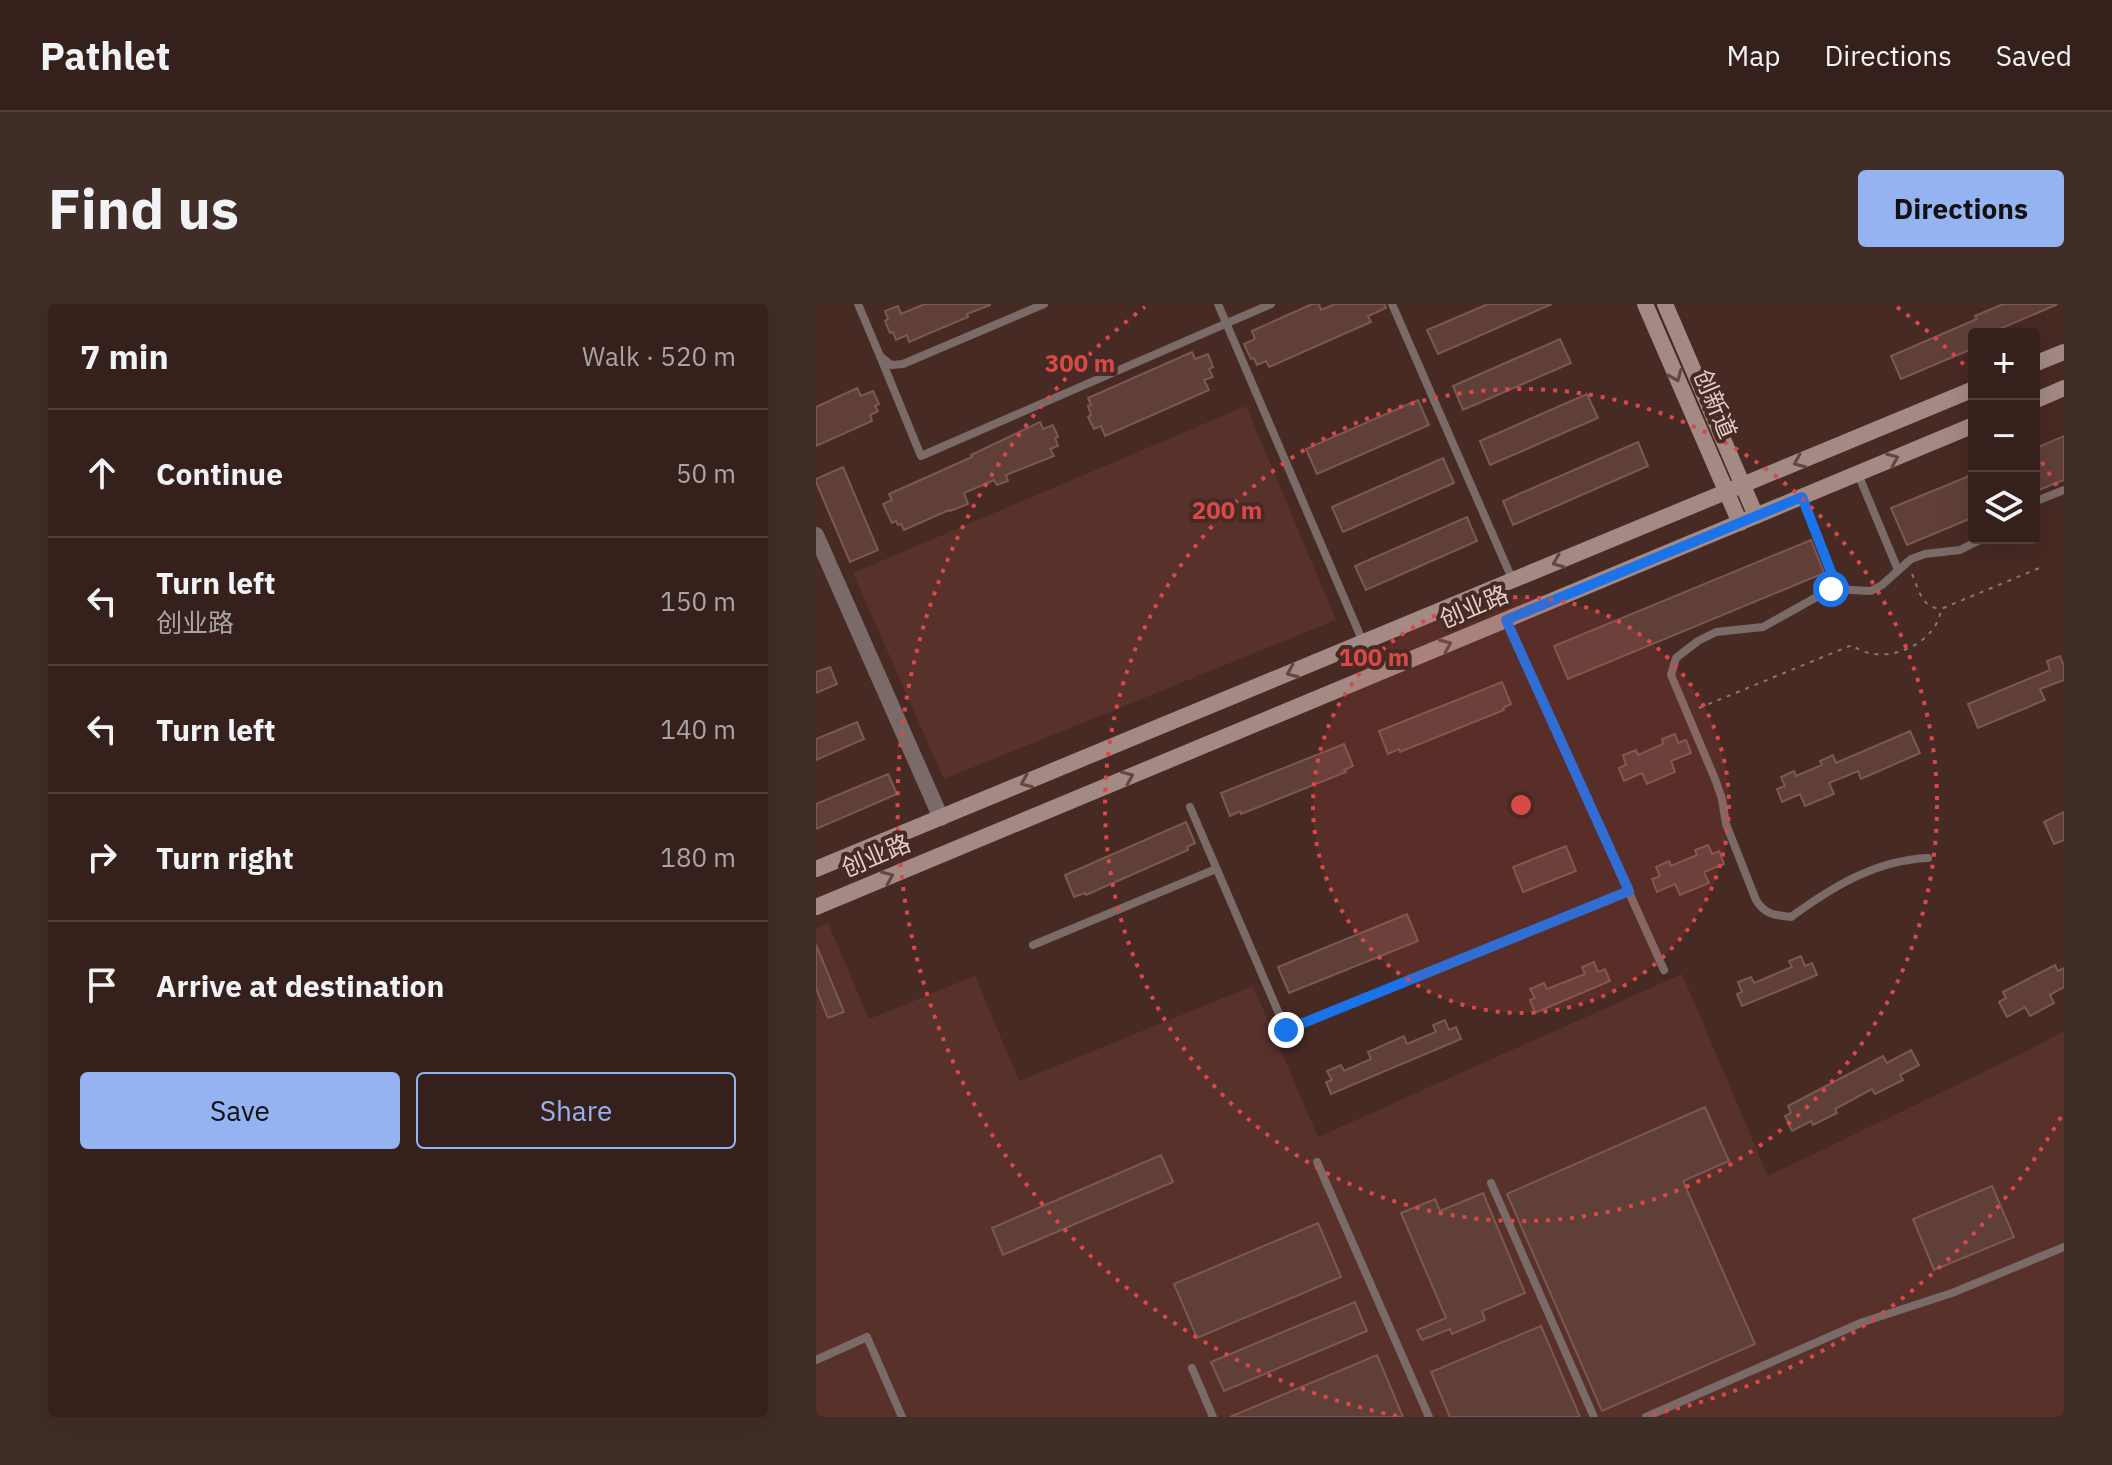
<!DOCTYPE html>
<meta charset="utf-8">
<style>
body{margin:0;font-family:"IBM Plex Sans","Noto Sans SC",sans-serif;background:#412d28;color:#f1f3f6}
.controls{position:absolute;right:24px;top:24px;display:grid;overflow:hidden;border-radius:8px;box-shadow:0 8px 32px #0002}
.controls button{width:72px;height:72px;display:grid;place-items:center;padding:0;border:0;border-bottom:2px solid #503e3a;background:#36201b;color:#f1f3f6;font:40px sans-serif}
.stop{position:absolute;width:24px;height:24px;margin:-18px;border:6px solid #1a73e8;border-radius:50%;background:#fff}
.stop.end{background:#1a73e8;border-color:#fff;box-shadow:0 2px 8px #0008}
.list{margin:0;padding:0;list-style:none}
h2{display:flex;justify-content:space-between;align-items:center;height:104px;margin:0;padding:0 32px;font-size:34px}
h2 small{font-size:26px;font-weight:400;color:#aaa3a3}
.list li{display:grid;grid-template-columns:52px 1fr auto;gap:24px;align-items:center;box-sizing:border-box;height:128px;padding:0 32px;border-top:2px solid #503e3a}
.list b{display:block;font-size:30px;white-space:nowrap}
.list p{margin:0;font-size:26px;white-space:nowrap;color:#aaa3a3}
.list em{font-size:26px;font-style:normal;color:#aaa3a3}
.actions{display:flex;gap:16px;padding:24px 32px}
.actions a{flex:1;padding:18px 0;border:2px solid #95b2f1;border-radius:8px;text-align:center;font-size:28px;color:#95b2f1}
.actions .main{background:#95b2f1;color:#111}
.icon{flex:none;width:44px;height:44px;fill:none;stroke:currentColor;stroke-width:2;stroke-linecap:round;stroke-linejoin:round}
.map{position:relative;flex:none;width:1248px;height:1113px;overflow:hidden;border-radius:8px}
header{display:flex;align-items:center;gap:48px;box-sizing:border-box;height:112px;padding:0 40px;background:#36201b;border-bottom:2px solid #503e3a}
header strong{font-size:38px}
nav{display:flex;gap:44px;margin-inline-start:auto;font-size:28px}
.intro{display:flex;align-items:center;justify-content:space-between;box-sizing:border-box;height:192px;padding:0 48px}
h1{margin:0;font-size:56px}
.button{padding:20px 36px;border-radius:8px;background:#95b2f1;color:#111;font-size:28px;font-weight:700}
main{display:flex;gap:48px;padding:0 48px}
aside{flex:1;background:#36201b;border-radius:8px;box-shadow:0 8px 32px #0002}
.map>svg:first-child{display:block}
.built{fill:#58312b}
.building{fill:#603f39;stroke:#7b5852;stroke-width:2}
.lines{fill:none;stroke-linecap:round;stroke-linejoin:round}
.path{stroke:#8f7570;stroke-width:2;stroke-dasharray:4 6;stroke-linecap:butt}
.lane{stroke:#7b6b68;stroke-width:8}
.street{stroke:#7b6b68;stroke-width:16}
.secondary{stroke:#a48a85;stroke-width:16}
.oneway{stroke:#644741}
.route{stroke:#1a73e8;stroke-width:10}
.ring{fill:none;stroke:#d84948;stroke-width:4;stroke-dasharray:4 8}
.labels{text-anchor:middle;stroke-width:8;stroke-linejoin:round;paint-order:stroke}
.street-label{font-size:24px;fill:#e2cdca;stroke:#482a24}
.centre{fill:#d84948;stroke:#482a24;stroke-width:4}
.ring-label{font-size:24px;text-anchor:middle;font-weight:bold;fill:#d84948;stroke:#482a24;stroke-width:8;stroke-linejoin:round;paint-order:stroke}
</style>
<header>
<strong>Pathlet</strong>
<nav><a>Map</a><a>Directions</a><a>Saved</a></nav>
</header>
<div class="intro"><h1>Find us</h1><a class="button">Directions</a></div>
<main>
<aside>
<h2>7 min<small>Walk · 520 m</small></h2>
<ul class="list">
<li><svg class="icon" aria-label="ahead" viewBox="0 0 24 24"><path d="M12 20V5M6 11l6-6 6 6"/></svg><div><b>Continue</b></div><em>50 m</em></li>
<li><svg class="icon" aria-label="left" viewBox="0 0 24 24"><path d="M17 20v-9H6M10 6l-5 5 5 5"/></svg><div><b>Turn left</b><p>创业路</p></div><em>150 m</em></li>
<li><svg class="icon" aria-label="left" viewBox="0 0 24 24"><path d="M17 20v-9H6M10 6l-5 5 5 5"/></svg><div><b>Turn left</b></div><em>140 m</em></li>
<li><svg class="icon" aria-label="right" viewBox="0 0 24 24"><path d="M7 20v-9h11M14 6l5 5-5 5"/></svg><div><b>Turn right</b></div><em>180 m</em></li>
<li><svg class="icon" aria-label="arrive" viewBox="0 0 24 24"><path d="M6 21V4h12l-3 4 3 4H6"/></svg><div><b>Arrive at destination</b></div></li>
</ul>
<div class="actions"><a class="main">Save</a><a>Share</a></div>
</aside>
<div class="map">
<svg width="1248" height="1113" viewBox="0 0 1248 1113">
<rect width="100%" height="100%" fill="#482a24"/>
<g class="built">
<path d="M 430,102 L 520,316 L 128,475 L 37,269 Z"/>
<path d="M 12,619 L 53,715 L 159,672 L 203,777 L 437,682 L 502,833 L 866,670 L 952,872 L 1213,746 L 1248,727 L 1248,1113 L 0,1113 L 0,624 Z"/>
</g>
<g class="building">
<path d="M 109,0 L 174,0 L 174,1 L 151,10 L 152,13 L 93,38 L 91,31 L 80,36 L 77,28 L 74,29 L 69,17 L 72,15 L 69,7 L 82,2 L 85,10 Z"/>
<path d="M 496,0 L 503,0 L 505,6 L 519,0 L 569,0 L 570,4 L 552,12 L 555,18 L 453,63 L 450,57 L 441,61 L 438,54 L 435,55 L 428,40 L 439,35 L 436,27 Z"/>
<path d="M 672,0 L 736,0 L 622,50 L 611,26 Z"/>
<path d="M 1187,0 L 1242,0 L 1172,30 L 1158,30 L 1158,44 L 1085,75 L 1075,52 L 1161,15 L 1159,12 Z"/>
<path d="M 744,35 L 755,59 L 647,106 L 637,82 Z"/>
<path d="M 376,48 L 379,55 L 392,50 L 397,63 L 393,65 L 397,73 L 388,76 L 393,86 L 289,132 L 285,122 L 278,125 L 272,113 L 275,111 L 272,102 L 275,101 L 272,94 Z"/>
<path d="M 41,84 L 45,92 L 57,87 L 63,100 L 59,102 L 62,107 L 54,111 L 56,117 L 0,142 L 0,103 Z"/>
<path d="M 771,90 L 782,114 L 674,161 L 664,137 Z"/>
<path d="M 602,96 L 613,121 L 501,170 L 490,145 Z"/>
<path d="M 224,118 L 227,125 L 237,121 L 242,133 L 239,134 L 242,142 L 234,145 L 238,152 L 190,171 L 192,177 L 181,181 L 178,176 L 148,189 L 152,200 L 134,207 L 133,206 L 88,226 L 85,220 L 82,221 L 80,217 L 76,219 L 67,200 L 76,196 L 73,190 L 156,153 L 155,151 Z"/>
<path d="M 1248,132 L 1248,176 L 1218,188 L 1218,145 Z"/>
<path d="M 822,138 L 832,162 L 697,221 L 687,197 Z"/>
<path d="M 627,154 L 638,179 L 527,228 L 516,203 Z"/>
<path d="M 27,163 L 62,246 L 34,258 L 0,178 L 0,175 Z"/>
<path d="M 1158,170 L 1158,213 L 1091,241 L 1075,204 Z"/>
<path d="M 651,213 L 661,237 L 550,286 L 539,262 Z"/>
<path d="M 995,236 L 1008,269 L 752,375 L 738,342 Z"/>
<path d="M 1244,352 L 1248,362 L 1248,376 L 1224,385 L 1229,396 L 1162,424 L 1152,400 L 1234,366 L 1231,357 Z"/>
<path d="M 14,363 L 21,380 L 0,389 L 0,368 Z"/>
<path d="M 686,378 L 695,400 L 687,404 L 688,406 L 584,448 L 583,445 L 572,450 L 563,427 Z"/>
<path d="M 41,418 L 48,435 L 0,456 L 0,435 Z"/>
<path d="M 1094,427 L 1104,449 L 1045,475 L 1042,467 L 1013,479 L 1018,490 L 989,502 L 984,490 L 966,498 L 961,485 L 969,482 L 965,473 L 978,467 L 980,472 L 1006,461 L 1004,457 L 1017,451 L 1020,459 Z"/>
<path d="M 859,430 L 862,439 L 870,436 L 875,449 L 855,457 L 859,468 L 831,480 L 826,469 L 808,477 L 803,464 L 810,461 L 807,451 L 820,446 L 822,451 L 847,440 L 846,435 Z"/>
<path d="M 528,440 L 537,462 L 528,466 L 530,468 L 425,510 L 424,507 L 414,512 L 405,489 Z"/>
<path d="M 72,470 L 81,490 L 0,525 L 0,500 Z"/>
<path d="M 1248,508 L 1248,536 L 1238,540 L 1228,518 Z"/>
<path d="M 370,518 L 379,539 L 371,543 L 372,546 L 270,591 L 269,589 L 258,593 L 249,571 Z"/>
<path d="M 892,541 L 896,550 L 903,547 L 908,560 L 888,568 L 893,579 L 864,591 L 859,580 L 841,588 L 836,575 L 844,572 L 840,563 L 853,557 L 855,562 L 881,551 L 879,546 Z"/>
<path d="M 750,542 L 760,567 L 707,588 L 697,563 Z"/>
<path d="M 591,610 L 602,637 L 473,689 L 462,663 Z"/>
<path d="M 0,641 L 28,708 L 12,714 L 0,684 Z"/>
<path d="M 985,652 L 989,662 L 996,659 L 1001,671 L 926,702 L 921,690 L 926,688 L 922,678 L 935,673 L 938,679 L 976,663 L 973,657 Z"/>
<path d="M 778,658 L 782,668 L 789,665 L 794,677 L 719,709 L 714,696 L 719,694 L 714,685 L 728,679 L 731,685 L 769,670 L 766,663 Z"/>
<path d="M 1239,661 L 1242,667 L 1248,664 L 1248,683 L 1234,691 L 1238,699 L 1214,712 L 1209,703 L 1191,713 L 1183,698 L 1190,694 L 1187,688 Z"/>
<path d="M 629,716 L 633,726 L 640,723 L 645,735 L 515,790 L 510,778 L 516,776 L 511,767 L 525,761 L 528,767 L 555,755 L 552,748 L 588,732 L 591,740 L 620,728 L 617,721 Z"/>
<path d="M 1095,746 L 1103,761 L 1084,771 L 1087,776 L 1059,790 L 1056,785 L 1019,805 L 1021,809 L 997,821 L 995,817 L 976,827 L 969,812 L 975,809 L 972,802 L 1067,752 L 1071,759 Z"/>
<path d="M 889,803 L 913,857 L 867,877 L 939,1040 L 786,1107 L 691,890 Z"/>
<path d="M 345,851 L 357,878 L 187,951 L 176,924 Z"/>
<path d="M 1176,882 L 1198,933 L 1118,966 L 1097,915 Z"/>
<path d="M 667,889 L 709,989 L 666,1007 L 669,1016 L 636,1030 L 634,1025 L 606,1036 L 601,1026 L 630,1014 L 585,909 L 619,895 L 624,907 Z"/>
<path d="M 502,919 L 525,973 L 381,1034 L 358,980 Z"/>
<path d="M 539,998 L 551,1027 L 408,1087 L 395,1058 Z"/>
<path d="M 725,1022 L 764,1113 L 634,1113 L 615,1068 Z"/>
<path d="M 561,1051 L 587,1113 L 414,1113 Z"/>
</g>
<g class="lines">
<g class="path">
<path d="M 1096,270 C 1103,286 1105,303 1125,305"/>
<path d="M 883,404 L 1036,341 C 1064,364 1121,342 1125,305 L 1228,262"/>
</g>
<g class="lane">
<path d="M 42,0 L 64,52 L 75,61 L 87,60 L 228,0"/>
<path d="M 402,0 L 547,338"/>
<path d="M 576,0 L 697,277"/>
<path d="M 64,52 L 105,152 L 455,0"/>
<path d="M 1042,170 L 1082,266"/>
<path d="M 986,193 L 1022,286"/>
<path d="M 1218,198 L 1248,186"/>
<path d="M 690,316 L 848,666"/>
<path d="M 374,503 L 470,726 L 813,587"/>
<path d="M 1112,554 C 1060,556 1016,583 975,613 C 959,611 949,611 940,596 L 910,520 L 906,495 L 899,475 L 855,371 L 860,354 L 882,337 L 900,328 L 947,323 L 1015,285 L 1055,287 L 1066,281 L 1095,255 L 1109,250 L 1144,246 L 1168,234"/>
<path d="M 217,641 L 400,565"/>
<path d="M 501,858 L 613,1113"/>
<path d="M 675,879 L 778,1113"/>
<path d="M 0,1056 L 51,1033 L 86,1113"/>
<path d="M 376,1064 L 397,1113"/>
<path d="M 830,1113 L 1047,1018 L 1136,989 L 1248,943"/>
</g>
<path class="street" d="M 0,231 L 125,514"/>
<g class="secondary">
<path d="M 829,0 L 924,219"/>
<path d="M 849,0 L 940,212"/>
<path d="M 1218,60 L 1248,48"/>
<path d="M 1218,97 L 1248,84"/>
<path d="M 0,565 L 1158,85"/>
<path d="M 0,603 L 1158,121"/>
</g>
</g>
<defs><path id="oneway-chevron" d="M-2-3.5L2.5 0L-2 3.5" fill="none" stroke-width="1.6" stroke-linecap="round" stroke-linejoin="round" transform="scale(2)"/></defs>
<g class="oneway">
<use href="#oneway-chevron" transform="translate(860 72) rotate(67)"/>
<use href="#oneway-chevron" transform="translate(1077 155) rotate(-23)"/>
<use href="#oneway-chevron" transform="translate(983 158) rotate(157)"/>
<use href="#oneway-chevron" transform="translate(742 258) rotate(158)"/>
<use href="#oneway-chevron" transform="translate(630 341) rotate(-23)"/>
<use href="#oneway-chevron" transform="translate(476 368) rotate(157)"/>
<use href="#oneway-chevron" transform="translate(312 473) rotate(-23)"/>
<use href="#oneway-chevron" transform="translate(210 478) rotate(157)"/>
<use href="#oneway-chevron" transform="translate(72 573) rotate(-23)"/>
</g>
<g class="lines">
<path class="route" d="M 470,726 L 813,587 L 690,316 L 986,193 L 1022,286 L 1015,285"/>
</g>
<circle cx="705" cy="501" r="208" fill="#d84948" fill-opacity=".12"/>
<g class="ring">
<circle cx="705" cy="501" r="208"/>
<circle cx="705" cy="501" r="416"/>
<path d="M1245 813A624 624 0 0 1 829 1112M581 1112A624 624 0 0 1 329 3M1081 3A624 624 0 0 1 1158 71M1219 148A624 624 0 0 1 1245 189"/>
</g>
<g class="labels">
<g class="street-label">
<text transform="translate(899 100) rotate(67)" y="8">创新道</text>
<text transform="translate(658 303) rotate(-23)" y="8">创业路</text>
<text transform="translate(60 552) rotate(-23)" y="8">创业路</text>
</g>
</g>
<circle cx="705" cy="501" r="12" class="centre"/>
<g class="ring-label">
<text x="264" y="68">300 m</text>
<text x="411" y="215">200 m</text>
<text x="558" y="362">100 m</text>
</g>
</svg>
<div class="controls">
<button>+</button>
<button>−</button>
<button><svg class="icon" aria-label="layers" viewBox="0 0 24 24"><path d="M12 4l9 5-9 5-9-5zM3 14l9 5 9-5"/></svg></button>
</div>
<div class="stop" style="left:1015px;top:285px"></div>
<div class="stop end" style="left:470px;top:726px"></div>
</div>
</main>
